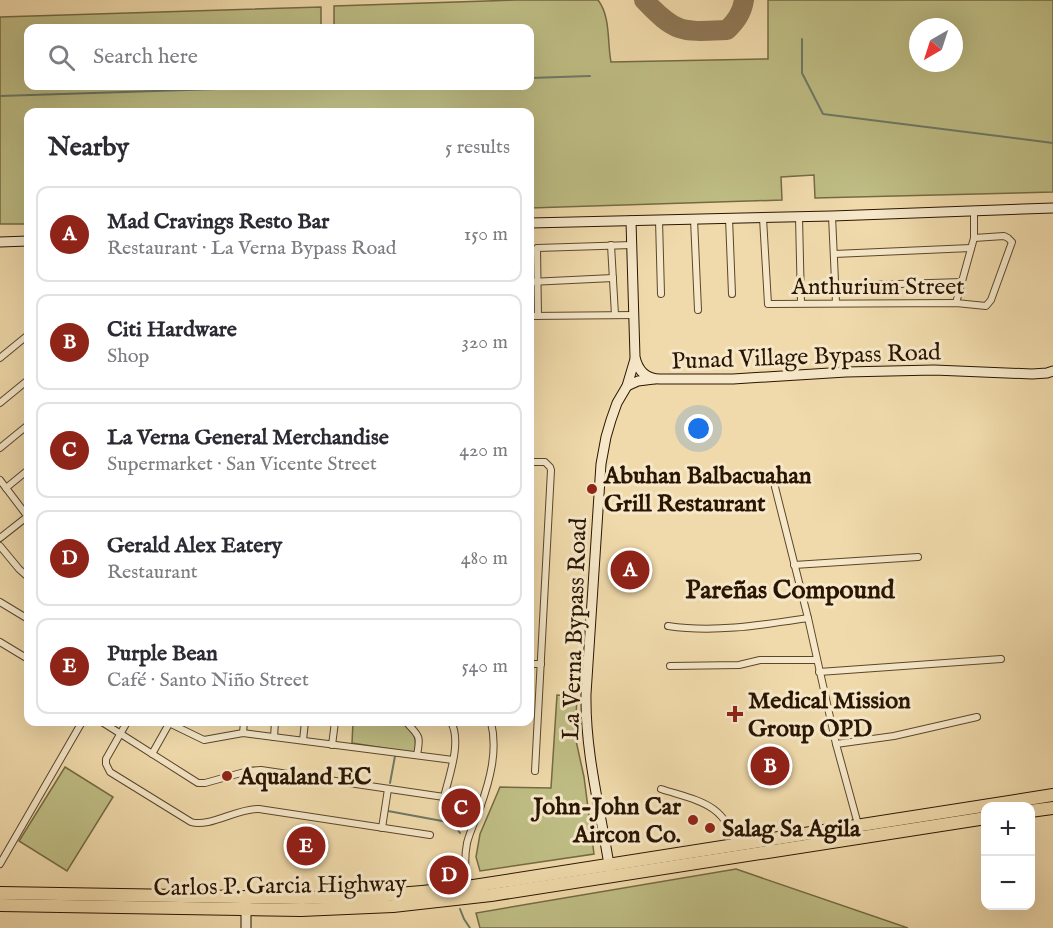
<!DOCTYPE html>
<meta charset="utf-8">
<style>
body{margin:0;font-family:"IM FELL English",serif;background:#f7f7f7;color:#2b2b33}
.controls{position:absolute;right:18px;bottom:18px;display:grid;overflow:hidden;border-radius:12px;box-shadow:0 6px 24px #0002}
.controls button{width:54px;height:54px;display:grid;place-items:center;padding:0;border:0;border-bottom:2px solid #e1e1e2;background:#fff;color:#2b2b33;font:30px sans-serif}
.compass{position:absolute;left:909px;top:18px;width:54px;height:54px;border-radius:50%;background:#fff;box-shadow:0 6px 24px #0002;rotate:219deg}
.you{position:absolute;left:699px;top:429px;width:21px;height:21px;margin:-15px;border:4px solid #fff;border-radius:50%;background:#1a73e8;box-shadow:0 0 0 9px #1a73e833}
.badge{display:grid;place-items:center;width:39px;height:39px;border-radius:50%;background:#8f2418;color:#fff;font-size:20px;font-weight:700}
.pin{position:absolute;translate:-50% -50%;border:3px solid #fff;box-shadow:0 2px 6px #0006}
.list{margin:0;padding:0;list-style:none}
h2{display:flex;justify-content:space-between;align-items:center;height:78px;margin:0;padding:0 24px;font-size:26px}
h2 small{font-size:20px;font-weight:400;color:#7c7c81}
.list li{display:grid;grid-template-columns:39px 1fr auto;gap:18px;align-items:center;box-sizing:border-box;height:96px;margin:0 12px 12px;padding:0 12px;border:2px solid #e1e1e2;border-radius:12px}
.list b{display:block;font-size:22px;white-space:nowrap}
.list p{margin:0;font-size:20px;white-space:nowrap;color:#7c7c81}
.list em{font-size:20px;font-style:normal;color:#7c7c81}
.icon{flex:none;width:33px;height:33px;fill:none;stroke:currentColor;stroke-width:2;stroke-linecap:round;stroke-linejoin:round}
.map{position:relative;flex:none;width:1053px;height:928px;overflow:hidden}
.search{position:absolute;background:#fff;box-shadow:0 6px 24px #0002;left:24px;top:24px;width:510px;height:66px;display:flex;align-items:center;gap:15px;box-sizing:border-box;padding:0 21px;border-radius:12px;color:#7c7c81;font-size:22px}
.panel{position:absolute;background:#fff;box-shadow:0 6px 24px #0002;left:24px;top:108px;width:510px;height:618px;border-radius:12px}
.map>svg:first-child{display:block}
.green{fill:#bfbe85;stroke:#746a44;stroke-width:1.5;fill-rule:evenodd}
.lines{fill:none;stroke-linecap:round;stroke-linejoin:round}
.stream{stroke:#6d7967;stroke-width:2}
.taxiway{stroke:#8d7856;stroke-width:20}
.street-casing{stroke:#5c462c;stroke-width:8}
.secondary-casing{stroke:#2a1502;stroke-width:11}
.highway-casing{stroke:#2a1502;stroke-width:14}
.street{stroke:#f5e7c8;stroke-width:6}
.secondary{stroke:#f5e7c8;stroke-width:9}
.highway{stroke:#f0daab;stroke-width:12}
.poi-dot{fill:#8f2418;stroke:#f5e7c8;stroke-width:2}
.labels{text-anchor:middle;stroke-width:6;stroke-linejoin:round;paint-order:stroke}
.street-label{font-size:24px;fill:#2a1502;stroke:#f5e7c8}
.poi-label{font-size:24px;font-weight:bold;fill:#2a1502;stroke:#f5e7c8;text-anchor:start}
.neighbourhood-label{font-size:26px;font-weight:bold;fill:#2a1502;stroke:#f5e7c8}
</style>
<div class="map">
<svg width="1053" height="928" viewBox="0 0 1053 928">
<rect width="100%" height="100%" fill="#f0daab"/>
<filter id="stains"><feTurbulence type="fractalNoise" baseFrequency=".00333" numOctaves="4"/><feColorMatrix values="0 0 0 0 .2 0 0 0 0 .09 0 0 0 0 .02 0 0 0 .5 -.17"/></filter>
<radialGradient id="worn" r=".72"><stop offset=".6" stop-color="#630" stop-opacity="0"/><stop offset="1" stop-color="#630" stop-opacity=".3"/></radialGradient>
<g class="green">
<path d="M 516,0 L 598,0 C 611,17 607,42 611,62 L 768,59 L 768,0 L 1053,0 L 1053,192 L 815,198 L 814,175 L 781,177 L 782,200 L 530,208 L 530,112 L 28,112 L 28,224 L 0,224 L 0,17 L 321,7 L 321,28 L 28,28 L 28,86 L 530,86 L 530,28 L 334,28 L 334,6 ZM 918,27 L 954,27 L 954,63 L 918,63 Z"/>
<path d="M 557,695 L 577,697 L 575,736 L 584,777 L 594,854 L 480,871 L 476,857 L 480,834 L 500,787 L 551,788 Z"/>
<path d="M 353,722 L 403,722 C 414,733 417,736 415,753 L 352,743 Z"/>
<path d="M 65,767 L 113,797 L 67,871 L 19,841 Z"/>
<path d="M 736,869 L 908,928 L 480,928 L 476,913 Z"/>
</g>
<g class="lines">
<g class="stream">
<path d="M 802,39 L 802,73 L 823,114 L 1053,143"/>
<path d="M 530,78 L 590,76"/>
<path d="M 0,96 L 310,86"/>
<path d="M 390,783 L 395,756"/>
<path d="M 388,811 L 453,823 L 460,833"/>
<path d="M 460,909 L 464,919 L 470,928"/>
</g>
<path class="taxiway" d="M 644,0 C 676,34 682,32 727,30 C 736,21 742,13 744,0"/>
<defs>
<g id="street">
<path d="M 832,216 L 836,303"/>
<path d="M 799,217 L 801,303"/>
<path d="M 729,218 L 732,294"/>
<path d="M 763,218 L 768,304 L 956,303 L 986,306 L 991,300 L 1012,242 L 1008,238 L 1004,236 L 974,238"/>
<path d="M 694,219 L 698,310"/>
<path d="M 659,220 L 661,294"/>
<path d="M 611,245 L 615,315"/>
<path d="M 834,254 L 971,248"/>
<path d="M 530,282 L 613,278"/>
<path d="M 835,286 L 962,282"/>
<path d="M 956,303 L 974,238 L 974,211"/>
<path d="M 530,316 L 635,315"/>
<path d="M 538,316 L 537,248 L 632,245"/>
<path d="M 0,358 L 28,335"/>
<path d="M 0,403 L 28,380"/>
<path d="M 0,448 L 28,425"/>
<path d="M 530,462 L 545,462 L 550,467 L 551,470 L 535,771"/>
<path d="M 0,480 L 28,517"/>
<path d="M 775,487 L 808,618 L 836,744 L 859,828"/>
<path d="M 6,488 L 28,470"/>
<path d="M 0,538 L 28,516"/>
<path d="M 0,546 L 19,569 L 28,577"/>
<path d="M 794,565 L 918,557"/>
<path d="M 0,602 L 28,619"/>
<path d="M 668,626 C 715,633 762,625 808,618"/>
<path d="M 0,642 L 28,659"/>
<path d="M 530,664 L 541,664"/>
<path d="M 670,666 L 739,665 L 760,660 L 817,660"/>
<path d="M 819,672 L 1001,659"/>
<path d="M 102,722 L 198,783 L 205,783 L 248,771 L 261,770 L 444,797 L 481,805"/>
<path d="M 127,722 L 106,759 L 106,764 L 110,772 L 191,822 C 209,828 238,808 259,809 L 430,835"/>
<path d="M 406,722 C 419,736 421,735 417,755"/>
<path d="M 169,723 L 204,740 L 243,733 L 453,760"/>
<path d="M 243,733 L 244,722"/>
<path d="M 274,737 L 275,722"/>
<path d="M 303,740 L 305,722"/>
<path d="M 836,744 L 894,736 L 977,717"/>
<path d="M 332,745 L 335,722"/>
<path d="M 152,754 L 170,722"/>
<path d="M 661,789 C 698,801 726,803 736,847"/>
<path d="M 444,797 C 449,776 462,742 451,722"/>
<path d="M 382,828 L 388,789"/>
<path d="M 0,864 L 82,722"/>
<path d="M 467,889 C 465,873 464,858 467,843 C 470,831 476,819 480,808 C 490,780 498,751 491,722"/>
</g>
<g id="secondary">
<path d="M 631,221 L 635,357 C 638,371 646,379 660,379 L 733,379 L 846,372 L 934,370 L 1032,374 L 1047,373 L 1053,371"/>
<path d="M 530,223 L 832,216 L 1053,208"/>
<path d="M 0,242 L 28,241"/>
<path d="M 627,386 L 638,381 L 654,379"/>
<path d="M 610,871 C 601,812 585,754 586,694 L 601,464 L 606,437 L 611,420 L 617,403 L 627,386 L 635,359"/>
<path d="M 246,928 L 246,904"/>
</g>
<g id="highway">
<path d="M 1030,811 L 1053,808"/>
<path d="M 0,893 L 302,898 C 357,898 412,894 467,887 L 1053,795"/>
<path d="M 0,905 L 301,910 L 393,906 L 491,895 L 986,818"/>
</g>
</defs>
<use href="#street" class="street-casing"/>
<use href="#secondary" class="secondary-casing"/>
<use href="#highway" class="highway-casing"/>
<use href="#street" class="street"/>
<use href="#secondary" class="secondary"/>
<use href="#highway" class="highway"/>
</g>
<g class="poi-dot">
<circle cx="592" cy="489" r="6"/>
<path d="M732 705h6v6h6v6h-6v6h-6v-6h-6v-6h6z"/>
<circle cx="227" cy="776" r="6"/>
<circle cx="693" cy="820" r="6"/>
<circle cx="710" cy="828" r="6"/>
</g>
<g class="labels">
<g class="street-label">
<text x="878" y="294">Anthurium Street</text>
<text transform="translate(806 356) rotate(-2)" y="8">Punad Village Bypass Road</text>
<text transform="translate(574 629) rotate(-88)" y="8">La Verna Bypass Road</text>
<text transform="translate(280 885) rotate(-1)" y="8">Carlos P. Garcia Highway</text>
</g>
<g class="poi-label">
<text x="604" y="483">Abuhan Balbacuahan<tspan x="604" dy="28">Grill Restaurant</tspan></text>
<text x="748" y="708">Medical Mission<tspan x="748" dy="28">Group OPD</tspan></text>
<text x="239" y="784">Aqualand EC</text>
<text x="681" y="814" text-anchor="end">John-John Car<tspan x="681" dy="28">Aircon Co.</tspan></text>
<text x="722" y="836">Salag Sa Agila</text>
</g>
<g class="neighbourhood-label">
<text x="790" y="598">Pareñas Compound</text>
</g>
</g>
<rect width="100%" height="100%" filter="url(#stains)"/>
<rect width="100%" height="100%" fill="url(#worn)"/>
</svg>
<div class="controls">
<button>+</button>
<button>−</button>
</div>
<svg class="compass" viewBox="-18 -18 36 36"><path d="M0-13l5 13h-10z" fill="#e53935"/><path d="M0 13l5-13h-10z" fill="#7c7c81"/></svg>
<div class="you"></div>
<div class="pin badge" style="left:630px;top:570px">A</div>
<div class="pin badge" style="left:770px;top:766px">B</div>
<div class="pin badge" style="left:461px;top:808px">C</div>
<div class="pin badge" style="left:449px;top:875px">D</div>
<div class="pin badge" style="left:306px;top:846px">E</div>
<div class="search"><svg class="icon" aria-label="search" viewBox="0 0 24 24"><circle cx="10" cy="10" r="6"/><path d="M15 15l6 6"/></svg>Search here</div>
<section class="panel">
<h2>Nearby<small>5 results</small></h2>
<ul class="list">
<li><span class="badge">A</span><div><b>Mad Cravings Resto Bar</b><p>Restaurant · La Verna Bypass Road</p></div><em>150 m</em></li>
<li><span class="badge">B</span><div><b>Citi Hardware</b><p>Shop</p></div><em>320 m</em></li>
<li><span class="badge">C</span><div><b>La Verna General Merchandise</b><p>Supermarket · San Vicente Street</p></div><em>420 m</em></li>
<li><span class="badge">D</span><div><b>Gerald Alex Eatery</b><p>Restaurant</p></div><em>480 m</em></li>
<li><span class="badge">E</span><div><b>Purple Bean</b><p>Café · Santo Niño Street</p></div><em>540 m</em></li>
</ul>
</section>
</div>
